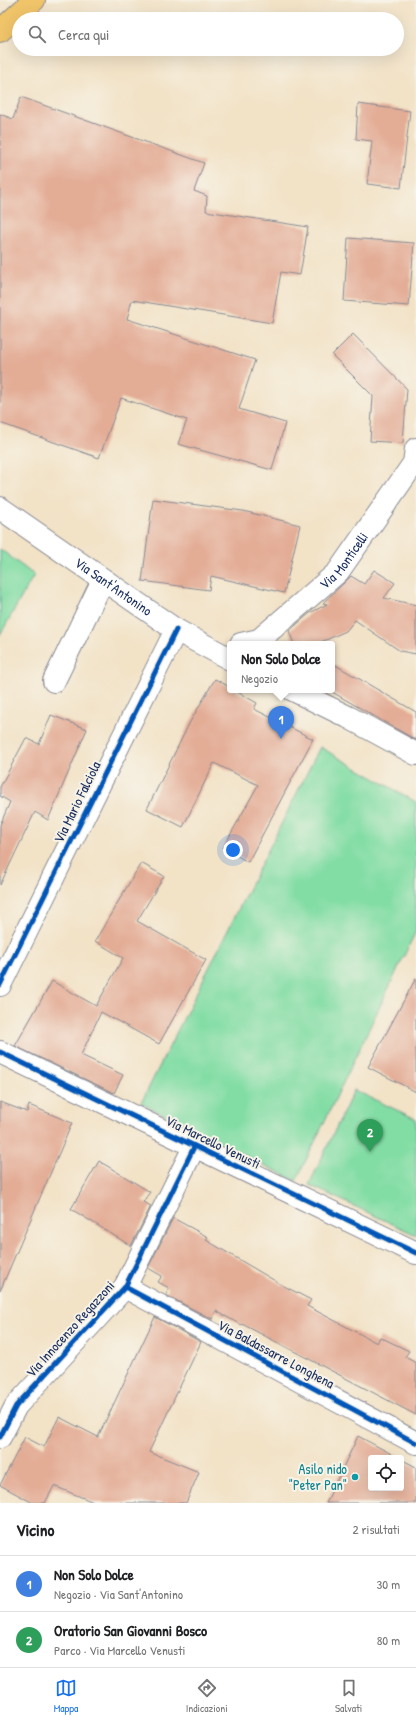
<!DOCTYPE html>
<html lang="it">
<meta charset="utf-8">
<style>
body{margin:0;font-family:"Patrick Hand",sans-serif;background:#f6f6f6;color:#202124}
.controls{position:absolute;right:12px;bottom:12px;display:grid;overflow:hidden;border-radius:4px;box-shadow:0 4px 16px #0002}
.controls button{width:36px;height:36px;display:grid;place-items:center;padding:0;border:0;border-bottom:1px solid #e0e0e0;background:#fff;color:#202124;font:20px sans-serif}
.you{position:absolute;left:233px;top:850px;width:14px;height:14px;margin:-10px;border:3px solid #fff;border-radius:50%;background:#1a73e8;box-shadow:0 0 0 6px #1a73e833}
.badge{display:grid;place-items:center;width:26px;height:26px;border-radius:50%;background:#1a73e8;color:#fff;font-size:13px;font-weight:700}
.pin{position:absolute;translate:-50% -33px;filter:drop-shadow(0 1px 2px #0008)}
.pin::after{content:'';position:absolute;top:21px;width:14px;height:12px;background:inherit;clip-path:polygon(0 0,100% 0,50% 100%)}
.popup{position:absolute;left:227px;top:641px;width:108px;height:52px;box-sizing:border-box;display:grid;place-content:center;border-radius:4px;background:#fff;filter:drop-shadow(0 1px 3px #0005);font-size:13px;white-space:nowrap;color:#757577}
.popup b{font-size:15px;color:#202124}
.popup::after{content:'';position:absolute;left:50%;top:100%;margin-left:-8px;border:8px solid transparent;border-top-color:#fff}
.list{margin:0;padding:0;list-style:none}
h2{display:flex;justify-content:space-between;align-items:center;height:52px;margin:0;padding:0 16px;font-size:17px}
h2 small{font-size:13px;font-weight:400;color:#757577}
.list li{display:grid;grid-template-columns:26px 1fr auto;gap:12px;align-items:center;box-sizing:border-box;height:56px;padding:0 16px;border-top:1px solid #e0e0e0}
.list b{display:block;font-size:15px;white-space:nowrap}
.list p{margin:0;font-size:13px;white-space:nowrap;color:#757577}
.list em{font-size:13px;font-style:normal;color:#757577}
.icon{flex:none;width:22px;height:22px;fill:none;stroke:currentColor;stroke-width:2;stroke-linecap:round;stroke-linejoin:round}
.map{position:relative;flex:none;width:416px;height:1503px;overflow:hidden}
.search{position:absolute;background:#fff;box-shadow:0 4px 16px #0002;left:12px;right:12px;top:12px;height:44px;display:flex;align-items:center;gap:10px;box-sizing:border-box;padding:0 14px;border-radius:22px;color:#757577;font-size:15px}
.sheet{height:164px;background:#fff}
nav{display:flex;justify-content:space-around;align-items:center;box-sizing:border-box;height:56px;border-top:1px solid #e0e0e0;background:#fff;font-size:11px;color:#757577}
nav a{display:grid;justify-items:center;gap:2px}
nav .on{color:#1a73e8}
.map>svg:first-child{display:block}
.green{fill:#82dda4;stroke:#4e8681}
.building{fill:#e3ac95}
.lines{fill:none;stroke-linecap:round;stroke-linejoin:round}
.minor-casing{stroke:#868892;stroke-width:24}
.major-casing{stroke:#868892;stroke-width:24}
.minor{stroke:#fff;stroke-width:22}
.major{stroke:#f0c469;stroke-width:22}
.cycleway-casing{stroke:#f7f3e8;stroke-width:8}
.cycleway{stroke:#0057b8;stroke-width:5}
.culture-dot{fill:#0f9aa8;stroke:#f7f3e8;stroke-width:1.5}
.labels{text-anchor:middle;stroke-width:4;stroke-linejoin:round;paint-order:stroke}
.street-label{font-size:14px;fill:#1b2f5e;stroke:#f7f3e8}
.culture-label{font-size:14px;fill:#0d838f;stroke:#f7f3e8;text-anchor:end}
</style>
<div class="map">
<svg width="416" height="1503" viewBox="0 0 416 1503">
<rect width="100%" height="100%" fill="#f7f3e8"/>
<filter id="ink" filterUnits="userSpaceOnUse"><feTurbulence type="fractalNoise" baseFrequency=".025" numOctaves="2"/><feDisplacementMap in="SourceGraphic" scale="8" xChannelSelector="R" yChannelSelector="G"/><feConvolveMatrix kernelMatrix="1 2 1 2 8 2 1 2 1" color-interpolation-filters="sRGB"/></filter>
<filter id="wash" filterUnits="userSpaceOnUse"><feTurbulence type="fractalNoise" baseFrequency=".012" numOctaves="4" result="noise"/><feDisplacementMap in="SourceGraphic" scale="16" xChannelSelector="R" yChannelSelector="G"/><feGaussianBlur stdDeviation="0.9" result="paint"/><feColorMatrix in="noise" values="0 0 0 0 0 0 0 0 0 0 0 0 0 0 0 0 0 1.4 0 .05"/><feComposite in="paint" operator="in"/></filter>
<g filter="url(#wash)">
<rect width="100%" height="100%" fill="#f2e2c6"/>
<g class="green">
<path d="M 0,549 L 34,575 L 0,635 Z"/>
<path d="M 320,747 L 416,802 L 416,931 L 296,1181 L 141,1103 Z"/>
<path d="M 354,1090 L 416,1119 L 416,1235 L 309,1185 Z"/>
</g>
<g id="blocks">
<g class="building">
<path d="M 21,97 L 204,163 L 194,191 L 207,196 L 206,211 L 308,227 L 300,275 L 281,272 L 272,323 L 132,300 L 127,319 L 255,360 L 239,409 L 285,423 L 272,470 L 178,444 L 187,420 L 121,398 L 99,458 L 0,423 L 0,114 L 13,119 Z"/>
<path d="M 358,104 L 410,111 L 401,188 L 367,184 L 372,141 L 356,139 Z"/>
<path d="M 348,238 L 414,243 L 409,306 L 344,301 Z"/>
<path d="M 353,334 L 407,389 L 403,443 L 370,441 L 373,396 L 332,355 Z"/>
<path d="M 153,499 L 243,511 L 300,525 L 284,593 L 211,576 L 209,590 L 142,581 Z"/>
<path d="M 374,570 L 395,583 L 384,598 L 416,605 L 416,654 L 400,651 L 355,620 L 346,631 L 317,644 L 294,644 L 289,631 L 310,613 L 327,604 L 323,603 L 351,576 L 364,584 Z"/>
<path d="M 332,663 L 416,712 L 416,740 L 332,692 Z"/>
<path d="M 215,679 L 230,687 L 230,690 L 234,690 L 257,703 L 254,709 L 313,739 L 248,862 L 223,848 L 258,785 L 214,763 L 183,827 L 147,809 L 190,722 Z"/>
<path d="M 51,715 L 87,729 L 48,820 L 35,812 L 0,885 L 0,825 L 10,802 L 0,796 L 0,787 L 26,738 L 39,744 Z"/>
<path d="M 141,863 L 164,876 L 137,921 L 206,960 L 159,1044 L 101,1012 L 81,1055 L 123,1075 L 114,1093 L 15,1046 L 52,981 L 96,1006 L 123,958 L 95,941 Z"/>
<path d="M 416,978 L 416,1092 L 368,1067 Z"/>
<path d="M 0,1102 L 27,1112 L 29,1105 L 72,1123 L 0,1291 Z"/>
<path d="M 99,1161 L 150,1192 L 143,1202 L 151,1206 L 131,1246 L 71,1209 Z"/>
<path d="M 173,1218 L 208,1237 L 206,1240 L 282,1285 L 311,1300 L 307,1306 L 377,1343 L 380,1337 L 409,1351 L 405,1357 L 416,1363 L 416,1415 L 242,1324 L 241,1325 L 216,1311 L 212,1319 L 166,1295 L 169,1288 L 158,1282 L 162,1276 L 148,1268 Z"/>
<path d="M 155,1317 L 201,1342 L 149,1452 L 199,1472 L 186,1503 L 96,1503 L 54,1486 L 45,1503 L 33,1503 L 0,1485 L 25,1437 L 44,1447 L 59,1417 L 98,1437 Z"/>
<path d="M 358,1436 L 399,1458 L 371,1458 L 371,1488 L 401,1488 L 401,1459 L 416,1467 L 416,1503 L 326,1503 Z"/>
</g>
</g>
</g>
<g filter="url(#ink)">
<use href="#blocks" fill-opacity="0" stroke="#868892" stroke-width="1"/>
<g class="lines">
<defs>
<g id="minor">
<path id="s1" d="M 0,508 L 176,630 L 230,659"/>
<path id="s2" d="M 241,644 L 259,640 L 338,572 L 414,463 L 416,449"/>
<path d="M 54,681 L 103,580"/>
<path d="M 293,690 L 348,717 L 416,754"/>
<path d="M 0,985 L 176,630"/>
<path d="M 0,1052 L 416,1253"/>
<path d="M 125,1287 L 416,1443"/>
<path d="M 0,1437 L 16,1406 L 125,1287 L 194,1147"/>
</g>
<path id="major" d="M 0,31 L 34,0"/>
</defs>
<use href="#minor" class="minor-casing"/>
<use href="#major" class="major-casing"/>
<use href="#minor" class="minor"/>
<use href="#major" class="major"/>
<defs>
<g id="cycleway">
<path d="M 0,985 L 176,630"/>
<path d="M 0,1052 L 416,1253"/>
<path d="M 125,1287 L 416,1443"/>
<path d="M 0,1437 L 16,1406 L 125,1287 L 194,1147"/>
</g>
</defs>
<use href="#cycleway" class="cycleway-casing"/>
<use href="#cycleway" class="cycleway"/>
</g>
</g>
<circle class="culture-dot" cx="355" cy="1477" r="4"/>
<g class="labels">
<g class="street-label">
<text dy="5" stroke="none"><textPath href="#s2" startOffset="135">Via Monticelli</textPath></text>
<text dy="5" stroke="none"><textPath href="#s1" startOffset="138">Via Sant'Antonino</textPath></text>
<text transform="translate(77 802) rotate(-64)" y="5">Via Mario Falciola</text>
<text transform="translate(213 1142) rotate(26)" y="5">Via Marcello Venusti</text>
<text transform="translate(70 1329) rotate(-48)" y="5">Via Innocenzo Regazzoni</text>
<text transform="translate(276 1354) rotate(28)" y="5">Via Baldassarre Longhena</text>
</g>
<g class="culture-label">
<text x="347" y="1474">Asilo nido<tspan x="347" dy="16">"Peter Pan"</tspan></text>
</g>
</g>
</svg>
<div class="controls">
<button><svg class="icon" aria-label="locate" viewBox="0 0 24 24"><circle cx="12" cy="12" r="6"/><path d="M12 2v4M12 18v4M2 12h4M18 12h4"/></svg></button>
</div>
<div class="you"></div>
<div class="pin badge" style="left:281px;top:739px;background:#3f7fe0">1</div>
<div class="popup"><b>Non Solo Dolce</b>Negozio</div>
<div class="pin badge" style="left:370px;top:1152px;background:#2e9e5b">2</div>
<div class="search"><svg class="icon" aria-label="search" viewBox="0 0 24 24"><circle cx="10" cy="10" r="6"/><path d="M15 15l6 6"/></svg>Cerca qui</div>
</div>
<section class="sheet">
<h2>Vicino<small>2 risultati</small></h2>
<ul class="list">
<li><span class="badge" style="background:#3f7fe0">1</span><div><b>Non Solo Dolce</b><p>Negozio · Via Sant'Antonino</p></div><em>30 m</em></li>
<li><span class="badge" style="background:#2e9e5b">2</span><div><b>Oratorio San Giovanni Bosco</b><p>Parco · Via Marcello Venusti</p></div><em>80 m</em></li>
</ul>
</section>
<nav>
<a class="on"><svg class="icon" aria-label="map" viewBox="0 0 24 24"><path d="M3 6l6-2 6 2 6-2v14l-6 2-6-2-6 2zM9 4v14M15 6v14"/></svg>Mappa</a>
<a><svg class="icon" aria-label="directions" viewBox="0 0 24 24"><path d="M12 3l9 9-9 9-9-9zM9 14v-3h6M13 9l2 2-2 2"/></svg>Indicazioni</a>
<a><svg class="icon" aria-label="saved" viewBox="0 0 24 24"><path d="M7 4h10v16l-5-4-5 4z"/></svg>Salvati</a>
</nav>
